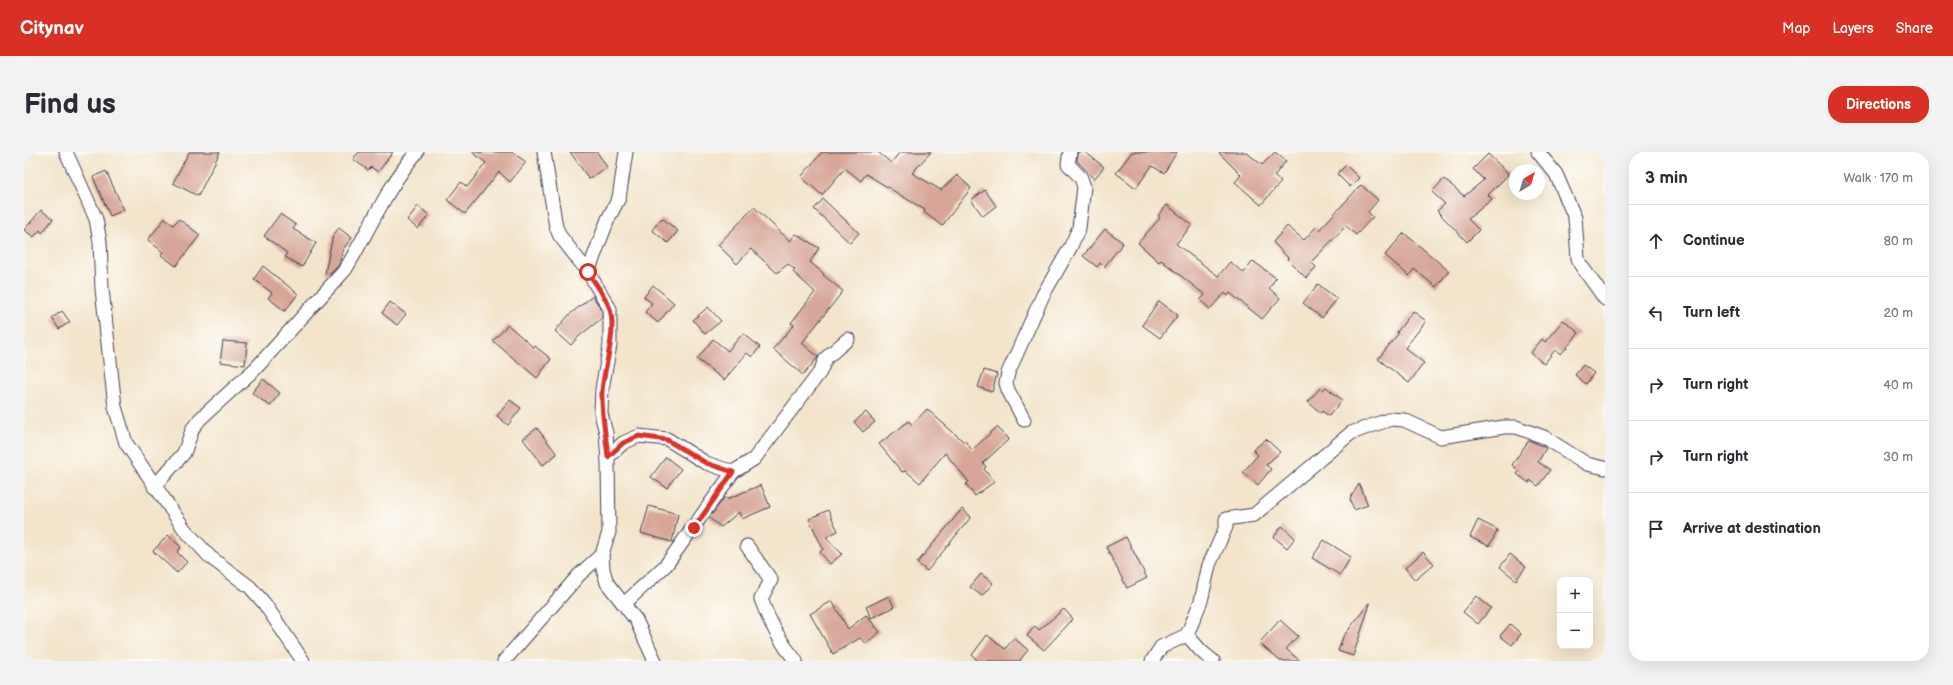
<!DOCTYPE html>
<meta charset="utf-8">
<style>
body{margin:0;font-family:"Balsamiq Sans",sans-serif;background:#f2f2f3;color:#2b2b33}
.controls{position:absolute;right:12px;bottom:12px;display:grid;overflow:hidden;border-radius:8px;box-shadow:0 4px 16px #0002}
.controls button{width:36px;height:36px;display:grid;place-items:center;padding:0;border:0;border-bottom:1px solid #e1e1e2;background:#fff;color:#2b2b33;font:20px sans-serif}
.compass{position:absolute;left:1485px;top:12px;width:36px;height:36px;border-radius:50%;background:#fff;box-shadow:0 4px 16px #0002;rotate:38deg}
.stop{position:absolute;width:12px;height:12px;margin:-9px;border:3px solid #d93025;border-radius:50%;background:#fff}
.stop.end{background:#d93025;border-color:#fff;box-shadow:0 1px 4px #0008}
.list{margin:0;padding:0;list-style:none}
h2{display:flex;justify-content:space-between;align-items:center;height:52px;margin:0;padding:0 16px;font-size:17px}
h2 small{font-size:13px;font-weight:400;color:#7c7c81}
.list li{display:grid;grid-template-columns:26px 1fr auto;gap:12px;align-items:center;box-sizing:border-box;height:72px;padding:0 16px;border-top:1px solid #e1e1e2}
.list b{display:block;font-size:15px;white-space:nowrap}
.list em{font-size:13px;font-style:normal;color:#7c7c81}
.icon{flex:none;width:22px;height:22px;fill:none;stroke:currentColor;stroke-width:2;stroke-linecap:round;stroke-linejoin:round}
.map{position:relative;flex:none;width:1581px;height:509px;overflow:hidden;border-radius:16px}
header{display:flex;align-items:center;gap:24px;box-sizing:border-box;height:56px;padding:0 20px;background:#d93025;color:#fff}
header strong{font-size:19px}
nav{display:flex;gap:22px;margin-inline-start:auto;font-size:14px}
.intro{display:flex;align-items:center;justify-content:space-between;box-sizing:border-box;height:96px;padding:0 24px}
h1{margin:0;font-size:28px}
.button{padding:10px 18px;border-radius:16px;background:#d93025;color:#fff;font-size:14px;font-weight:700}
main{display:flex;gap:24px;padding:0 24px}
aside{flex:1;background:#fff;border-radius:16px;box-shadow:0 4px 16px #0002}
.map>svg:first-child{display:block}
.building{fill:#d7a698}
.lines{fill:none;stroke-linecap:round;stroke-linejoin:round}
.minor-casing{stroke:#413f51;stroke-width:15}
.minor{stroke:#fff;stroke-width:13}
.route{stroke:#d93025;stroke-width:5}
</style>
<header>
<strong>Citynav</strong>
<nav><a>Map</a><a>Layers</a><a>Share</a></nav>
</header>
<div class="intro"><h1>Find us</h1><a class="button">Directions</a></div>
<main>
<div class="map">
<svg width="1581" height="509" viewBox="0 0 1581 509">
<rect width="100%" height="100%" fill="#fdfcf7"/>
<filter id="ink" filterUnits="userSpaceOnUse"><feTurbulence type="fractalNoise" baseFrequency=".025" numOctaves="2"/><feDisplacementMap in="SourceGraphic" scale="8" xChannelSelector="R" yChannelSelector="G"/><feConvolveMatrix kernelMatrix="1 2 1 2 8 2 1 2 1" color-interpolation-filters="sRGB"/></filter>
<filter id="wash" filterUnits="userSpaceOnUse"><feTurbulence type="fractalNoise" baseFrequency=".012" numOctaves="4" result="noise"/><feDisplacementMap in="SourceGraphic" scale="16" xChannelSelector="R" yChannelSelector="G"/><feGaussianBlur stdDeviation="0.9" result="paint"/><feColorMatrix in="noise" values="0 0 0 0 0 0 0 0 0 0 0 0 0 0 0 0 0 1.4 0 .05"/><feComposite in="paint" operator="in"/></filter>
<g filter="url(#wash)">
<rect width="100%" height="100%" fill="#f3e4cb"/>
<g id="blocks">
<g class="building">
<path d="M 165,0 L 196,0 L 174,44 L 149,31 Z"/>
<path d="M 335,0 L 369,0 L 354,20 L 347,15 L 344,18 L 329,7 Z"/>
<path d="M 448,0 L 488,0 L 502,10 L 486,30 L 475,20 L 441,62 L 423,48 L 437,30 L 443,35 L 462,11 Z"/>
<path d="M 546,0 L 573,0 L 583,15 L 565,27 Z"/>
<path d="M 798,0 L 854,0 L 867,11 L 876,0 L 907,0 L 888,21 L 917,38 L 933,23 L 947,36 L 918,74 L 900,60 L 901,58 L 842,22 L 837,29 L 821,16 L 798,43 L 777,25 Z"/>
<path d="M 1054,0 L 1061,0 L 1080,15 L 1070,27 L 1053,9 Z"/>
<path d="M 1108,0 L 1153,0 L 1140,21 L 1128,14 L 1112,36 L 1092,21 Z"/>
<path d="M 1194,0 L 1222,0 L 1238,13 L 1251,0 L 1262,9 L 1250,24 L 1257,30 L 1237,53 L 1211,30 L 1217,23 Z"/>
<path d="M 1464,2 L 1485,22 L 1464,43 L 1468,47 L 1444,67 L 1455,78 L 1443,90 L 1413,59 L 1421,52 L 1408,40 L 1420,27 L 1440,44 L 1460,28 L 1449,17 Z"/>
<path d="M 1322,13 L 1335,26 L 1326,35 L 1313,22 Z"/>
<path d="M 82,19 L 100,58 L 86,64 L 69,25 Z"/>
<path d="M 1337,33 L 1354,48 L 1344,60 L 1349,65 L 1332,83 L 1322,74 L 1287,110 L 1292,115 L 1282,126 L 1263,107 L 1264,106 L 1249,90 L 1263,74 L 1280,88 L 1292,75 L 1295,78 Z"/>
<path d="M 961,38 L 972,54 L 959,64 L 947,48 Z"/>
<path d="M 799,47 L 835,81 L 826,91 L 790,57 Z"/>
<path d="M 1143,53 L 1168,73 L 1152,92 L 1194,124 L 1206,110 L 1220,121 L 1229,109 L 1252,126 L 1245,136 L 1256,146 L 1238,167 L 1206,141 L 1204,144 L 1201,141 L 1186,157 L 1176,148 L 1181,143 L 1137,108 L 1135,110 L 1114,91 L 1136,66 L 1134,64 Z"/>
<path d="M 394,54 L 405,63 L 394,77 L 383,68 Z"/>
<path d="M 730,55 L 766,89 L 772,82 L 795,96 L 786,110 L 800,122 L 799,123 L 819,139 L 778,191 L 794,205 L 779,223 L 749,197 L 770,173 L 767,171 L 791,140 L 769,120 L 771,118 L 764,112 L 753,121 L 727,97 L 713,112 L 694,93 Z"/>
<path d="M 17,58 L 29,67 L 18,81 L 16,78 L 10,85 L 0,78 Z"/>
<path d="M 256,62 L 272,73 L 269,77 L 292,91 L 278,115 L 261,105 L 263,101 L 240,84 Z"/>
<path d="M 141,66 L 149,73 L 155,67 L 176,83 L 152,114 L 137,103 L 139,100 L 124,88 Z"/>
<path d="M 638,66 L 654,79 L 644,91 L 628,78 Z"/>
<path d="M 315,76 L 328,86 L 319,97 L 315,113 L 306,122 L 301,121 L 309,83 Z"/>
<path d="M 1081,77 L 1099,91 L 1080,115 L 1076,111 L 1073,115 L 1059,104 Z"/>
<path d="M 1380,81 L 1425,119 L 1412,135 L 1390,117 L 1385,124 L 1361,103 Z"/>
<path d="M 239,114 L 274,142 L 261,159 L 244,146 L 248,141 L 230,127 Z"/>
<path d="M 1294,132 L 1313,147 L 1298,166 L 1279,151 Z"/>
<path d="M 629,133 L 650,151 L 634,171 L 621,160 L 628,151 L 620,145 Z"/>
<path d="M 569,144 L 578,159 L 578,166 L 554,185 L 547,193 L 531,179 L 546,162 Z"/>
<path d="M 1135,149 L 1154,163 L 1136,186 L 1118,173 Z"/>
<path d="M 366,150 L 382,162 L 373,173 L 358,161 Z"/>
<path d="M 684,155 L 697,169 L 681,182 L 669,168 Z"/>
<path d="M 38,159 L 46,170 L 35,177 L 28,166 Z"/>
<path d="M 1389,159 L 1402,169 L 1381,196 L 1400,211 L 1385,231 L 1354,207 L 1374,182 L 1373,180 Z"/>
<path d="M 1539,168 L 1555,181 L 1537,202 L 1531,198 L 1520,212 L 1507,201 L 1518,187 L 1521,190 Z"/>
<path d="M 484,173 L 510,196 L 511,194 L 527,207 L 513,226 L 469,189 Z"/>
<path d="M 719,181 L 736,195 L 728,205 L 723,201 L 700,228 L 673,207 L 689,187 L 704,199 Z"/>
<path d="M 199,189 L 223,191 L 221,213 L 196,210 Z"/>
<path d="M 1559,213 L 1570,221 L 1562,232 L 1551,223 Z"/>
<path d="M 960,218 L 973,222 L 968,240 L 954,235 Z"/>
<path d="M 239,227 L 256,241 L 246,254 L 228,241 Z"/>
<path d="M 1302,235 L 1318,248 L 1305,264 L 1298,259 L 1297,261 L 1284,250 L 1296,236 L 1299,238 Z"/>
<path d="M 486,248 L 497,256 L 484,273 L 473,264 Z"/>
<path d="M 903,257 L 940,290 L 941,289 L 948,298 L 973,275 L 985,287 L 959,311 L 962,315 L 960,317 L 970,330 L 951,344 L 942,332 L 945,330 L 921,301 L 896,331 L 882,319 L 878,320 L 855,292 L 885,269 L 888,273 Z"/>
<path d="M 842,260 L 851,270 L 839,280 L 830,270 Z"/>
<path d="M 513,276 L 533,302 L 519,313 L 499,287 Z"/>
<path d="M 1242,287 L 1256,300 L 1242,313 L 1247,317 L 1234,333 L 1219,320 L 1234,303 L 1229,298 Z"/>
<path d="M 1505,288 L 1522,296 L 1514,310 L 1526,318 L 1514,334 L 1506,328 L 1505,331 L 1493,322 L 1495,319 L 1488,313 Z"/>
<path d="M 642,305 L 657,317 L 643,336 L 627,325 Z"/>
<path d="M 1335,332 L 1344,353 L 1330,358 L 1326,347 Z"/>
<path d="M 737,333 L 746,355 L 718,367 L 715,360 L 697,375 L 685,366 L 701,345 L 703,347 Z"/>
<path d="M 625,354 L 654,362 L 648,390 L 617,381 Z"/>
<path d="M 938,357 L 947,365 L 903,419 L 893,411 Z"/>
<path d="M 804,358 L 814,379 L 802,385 L 818,402 L 806,412 L 796,400 L 799,397 L 785,367 Z"/>
<path d="M 1454,368 L 1474,378 L 1465,394 L 1446,385 Z"/>
<path d="M 1258,374 L 1271,386 L 1263,396 L 1250,385 Z"/>
<path d="M 144,383 L 157,395 L 153,400 L 163,410 L 153,421 L 129,399 Z"/>
<path d="M 1102,385 L 1123,426 L 1103,436 L 1082,395 Z"/>
<path d="M 1300,388 L 1327,405 L 1316,423 L 1288,406 Z"/>
<path d="M 1399,400 L 1410,412 L 1391,428 L 1381,416 Z"/>
<path d="M 1486,402 L 1502,415 L 1492,428 L 1476,415 Z"/>
<path d="M 957,422 L 969,431 L 958,444 L 946,435 Z"/>
<path d="M 865,444 L 870,455 L 847,466 L 842,455 Z"/>
<path d="M 1452,444 L 1467,456 L 1454,472 L 1439,460 Z"/>
<path d="M 808,449 L 824,477 L 842,463 L 856,480 L 842,491 L 836,486 L 809,502 L 786,462 Z"/>
<path d="M 1345,451 L 1346,452 L 1329,504 L 1314,499 L 1319,485 Z"/>
<path d="M 1040,457 L 1049,467 L 1020,498 L 1003,484 L 1011,474 L 1015,478 Z"/>
<path d="M 1256,468 L 1274,484 L 1262,497 L 1276,509 L 1256,509 L 1235,491 Z"/>
<path d="M 1486,472 L 1497,482 L 1488,493 L 1476,484 Z"/>
<path d="M 963,483 L 981,497 L 990,486 L 1004,498 L 996,508 L 997,509 L 954,509 L 948,503 Z"/>
</g>
</g>
</g>
<g filter="url(#ink)">
<use href="#blocks" fill-opacity="0" stroke="#413f51" stroke-width="1"/>
<g class="lines">
<defs>
<g id="minor">
<path d="M 42,0 L 72,67 L 76,90 L 78,137 L 91,255 L 102,291 L 161,378 L 186,405 L 226,435 L 240,451 L 279,509"/>
<path d="M 520,0 L 532,75 L 536,84 L 564,120 L 586,157 L 586,193 L 578,237 L 577,261 L 582,281 L 584,310 L 585,380 L 578,402 L 579,417 L 583,431 L 612,468 L 631,509"/>
<path d="M 1514,0 L 1532,22 L 1551,66 L 1554,106 L 1556,112 L 1581,147"/>
<path d="M 564,120 L 584,67 L 595,46 L 602,0"/>
<path d="M 1000,268 L 984,238 L 982,231 L 984,221 L 1019,143 L 1046,96 L 1055,76 L 1060,35 L 1057,26 L 1044,12 L 1046,0"/>
<path d="M 584,305 L 599,291 L 615,284 L 643,287 L 682,311 L 709,320"/>
<path d="M 130,335 L 160,301 L 169,276 L 176,267 L 232,216 L 321,118 C 345,79 362,36 393,0"/>
<path d="M 723,394 L 747,428 L 737,447 C 745,470 756,490 772,509"/>
<path d="M 600,452 L 642,413 L 709,320 L 730,307 L 796,220 L 802,206 L 824,187"/>
<path d="M 1163,483 L 1177,499 L 1189,509"/>
<path d="M 480,509 L 555,423 L 578,402"/>
<path d="M 1128,509 L 1137,495 L 1163,483 L 1177,449 L 1185,413 L 1202,375 L 1202,367 L 1230,363 L 1327,281 L 1367,267 L 1380,268 L 1417,285 L 1480,275 L 1492,275 L 1520,285 L 1563,312 L 1581,316"/>
</g>
</defs>
<use href="#minor" class="minor-casing"/>
<use href="#minor" class="minor"/>
</g>
</g>
<g class="lines" filter="url(#ink)">
<path class="route" d="M 564,120 C 571,131 582,145 586,157 C 593,180 580,215 578,239 C 577,261 582,283 584,305 L 599,291 L 615,284 L 643,288 L 682,311 L 709,320 L 670,376"/>
</g>
</svg>
<div class="controls">
<button>+</button>
<button>−</button>
</div>
<svg class="compass" viewBox="-18 -18 36 36"><path d="M0-13l5 13h-10z" fill="#e53935"/><path d="M0 13l5-13h-10z" fill="#7c7c81"/></svg>
<div class="stop" style="left:564px;top:120px"></div>
<div class="stop end" style="left:670px;top:376px"></div>
</div>
<aside>
<h2>3 min<small>Walk · 170 m</small></h2>
<ul class="list">
<li><svg class="icon" aria-label="ahead" viewBox="0 0 24 24"><path d="M12 20V5M6 11l6-6 6 6"/></svg><div><b>Continue</b></div><em>80 m</em></li>
<li><svg class="icon" aria-label="left" viewBox="0 0 24 24"><path d="M17 20v-9H6M10 6l-5 5 5 5"/></svg><div><b>Turn left</b></div><em>20 m</em></li>
<li><svg class="icon" aria-label="right" viewBox="0 0 24 24"><path d="M7 20v-9h11M14 6l5 5-5 5"/></svg><div><b>Turn right</b></div><em>40 m</em></li>
<li><svg class="icon" aria-label="right" viewBox="0 0 24 24"><path d="M7 20v-9h11M14 6l5 5-5 5"/></svg><div><b>Turn right</b></div><em>30 m</em></li>
<li><svg class="icon" aria-label="arrive" viewBox="0 0 24 24"><path d="M6 21V4h12l-3 4 3 4H6"/></svg><div><b>Arrive at destination</b></div></li>
</ul>
</aside>
</main>
